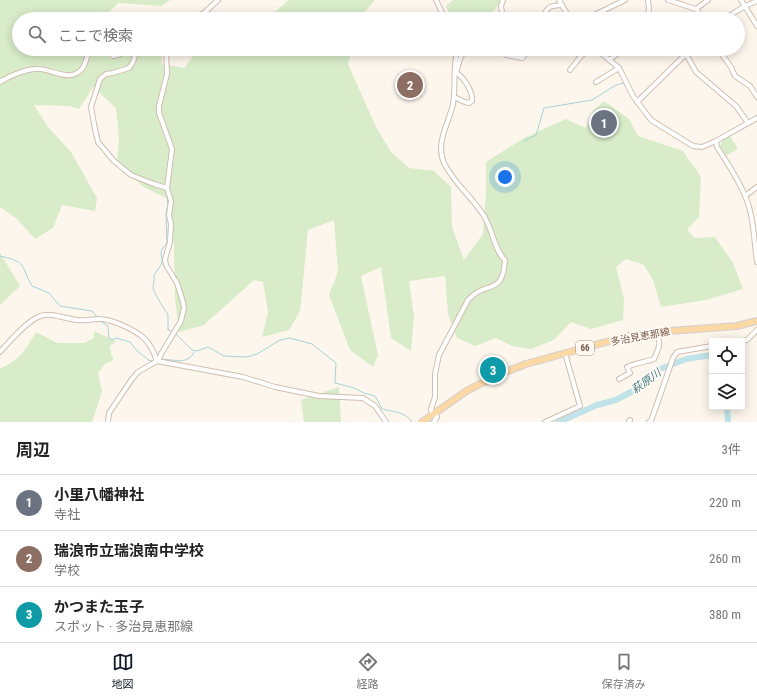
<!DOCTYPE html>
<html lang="ja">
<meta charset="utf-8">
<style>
body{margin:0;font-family:"Roboto Condensed","Noto Sans JP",sans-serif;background:#f2f2f2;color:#222}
.controls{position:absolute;right:12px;bottom:12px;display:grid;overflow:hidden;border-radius:0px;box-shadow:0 2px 10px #0003}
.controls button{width:36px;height:36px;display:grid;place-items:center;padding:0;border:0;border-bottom:1px solid #e0e0e0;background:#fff;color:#222;font:20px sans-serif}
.you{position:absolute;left:505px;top:177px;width:14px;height:14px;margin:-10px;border:3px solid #fff;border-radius:50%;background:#1a73e8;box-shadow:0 0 0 6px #1a73e833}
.badge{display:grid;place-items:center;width:26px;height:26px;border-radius:50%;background:#111827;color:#fff;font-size:13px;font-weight:700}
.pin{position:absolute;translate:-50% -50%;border:2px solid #fff;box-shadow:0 1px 4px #0006}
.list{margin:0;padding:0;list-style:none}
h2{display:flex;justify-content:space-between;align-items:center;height:52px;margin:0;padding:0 16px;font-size:17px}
h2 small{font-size:13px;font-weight:400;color:#767676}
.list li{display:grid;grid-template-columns:26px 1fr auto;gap:12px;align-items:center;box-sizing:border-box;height:56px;padding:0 16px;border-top:1px solid #e0e0e0}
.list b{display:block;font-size:15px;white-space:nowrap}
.list p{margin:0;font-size:13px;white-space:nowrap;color:#767676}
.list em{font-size:13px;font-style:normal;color:#767676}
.icon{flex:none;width:22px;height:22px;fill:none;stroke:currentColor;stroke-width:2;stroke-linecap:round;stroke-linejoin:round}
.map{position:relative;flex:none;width:757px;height:422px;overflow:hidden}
.search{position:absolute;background:#fff;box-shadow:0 2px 10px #0003;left:12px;right:12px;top:12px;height:44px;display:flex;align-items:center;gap:10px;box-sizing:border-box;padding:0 14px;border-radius:22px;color:#767676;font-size:15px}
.sheet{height:220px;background:#fff}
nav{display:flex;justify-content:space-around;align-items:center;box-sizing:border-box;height:56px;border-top:1px solid #e0e0e0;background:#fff;font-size:11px;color:#767676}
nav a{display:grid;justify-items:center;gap:2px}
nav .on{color:#111827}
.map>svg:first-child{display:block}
.green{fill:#d8ecc9}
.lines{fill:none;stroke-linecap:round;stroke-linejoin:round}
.stream{stroke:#a5d3da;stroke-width:1}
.river{stroke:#bfe3e8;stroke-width:6}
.minor-casing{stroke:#d1beb0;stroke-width:6}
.major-casing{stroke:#dad1cd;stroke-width:8}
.minor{stroke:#fff;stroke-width:4}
.major{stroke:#fbd9a5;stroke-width:5.5}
.labels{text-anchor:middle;stroke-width:4;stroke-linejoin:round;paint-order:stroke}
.shield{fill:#fffaf3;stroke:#a28b7f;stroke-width:1}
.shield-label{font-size:9px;font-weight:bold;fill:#7a5c4d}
.street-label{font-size:10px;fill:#7a5c4d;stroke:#fffaf3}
.water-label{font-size:11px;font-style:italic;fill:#437c86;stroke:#fffaf3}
</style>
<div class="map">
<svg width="757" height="422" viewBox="0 0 757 422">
<rect width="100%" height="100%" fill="#fdf6ec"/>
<g class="green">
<path d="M 0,0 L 170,0 L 161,6 L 118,3 L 108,13 L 120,19 L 19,19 L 19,49 L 161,49 L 162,64 L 184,68 L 199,49 L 352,49 L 348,64 L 376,127 L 391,152 L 409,168 L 434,171 L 451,187 L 452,227 L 464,260 L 483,234 L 486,191 L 486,162 L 524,138 L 566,119 L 586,128 L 593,111 L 604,101 L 629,119 L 638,136 L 683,151 L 701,177 L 699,217 L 687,229 L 694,238 L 715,237 L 733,263 L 743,289 L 706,300 L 661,307 L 653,280 L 644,265 L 626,259 L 616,267 L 624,299 L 623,320 L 591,329 L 571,322 L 554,340 L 531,349 L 512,346 L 496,338 L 475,346 L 457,338 L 448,314 L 445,276 L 409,281 L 414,316 L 411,351 L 391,338 L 381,267 L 361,276 L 378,355 L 373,367 L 350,350 L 329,295 L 338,272 L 334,220 L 308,230 L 300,311 L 289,330 L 262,337 L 268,312 L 263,282 L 254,280 L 204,325 L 179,332 L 175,299 L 174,247 L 168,199 L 144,187 L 117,166 L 119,136 L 116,108 L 93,87 L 79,109 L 69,106 L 34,105 L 48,127 L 71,152 L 97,198 L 95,211 L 62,205 L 53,228 L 35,239 L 16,218 L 0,207 Z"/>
<path d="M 289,0 L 375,0 L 361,16 L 360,19 L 250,19 L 276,11 Z"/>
<path d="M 453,0 L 501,0 C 493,17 486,15 470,12 L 465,19 L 452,19 L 446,6 Z"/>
<path d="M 730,136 L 738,149 L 725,156 L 720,147 L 722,140 Z"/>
<path d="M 0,253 L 20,286 L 0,305 Z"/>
<path d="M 94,331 L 116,341 L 110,346 L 111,355 L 114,358 L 112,361 L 105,364 L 98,373 L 102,392 L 92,422 L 0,422 L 0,369 C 21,358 24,352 36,332 L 57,343 L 84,343 L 94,338 Z"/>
<path d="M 339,387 L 341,422 L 304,422 L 301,400 Z"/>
</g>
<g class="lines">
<g class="stream">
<path d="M 524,141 L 536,135 L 544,108 L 592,100 L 616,85 L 624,83"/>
<path d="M 167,194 L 168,205 L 166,213 L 167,243 L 162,249 L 161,253 L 162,260 L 161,265 L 154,275 C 155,279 153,284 153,288 C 154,292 165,312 168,314 L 168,330 L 171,331"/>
<path d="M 0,256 C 29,263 19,264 32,286 L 49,293 L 60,306 L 92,311 L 98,318"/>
<path d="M 100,321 L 108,326 L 109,338 L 112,340 L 116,338 L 130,342 L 137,351 L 150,361 L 155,360"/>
<path d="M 176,334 L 192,350 L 197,351 L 208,347 L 224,356 L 247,357 L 257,354 L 280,340 L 290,338 L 312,344 L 336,363 L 335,383 L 354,388 L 364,393 L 375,396 L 379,403 L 382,409 C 393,412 405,411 412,422"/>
<path d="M 160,359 C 172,359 188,366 194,352"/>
</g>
<g class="river">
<path d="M 727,407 L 728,422"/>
<path d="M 559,422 L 597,405 L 616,400 L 642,386 L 648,376 L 660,369 L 686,359 L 712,355"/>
</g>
<defs>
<g id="minor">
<path d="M 436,0 L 445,19"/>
<path d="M 559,0 L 570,19"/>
<path d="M 668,0 L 696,9 L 703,19"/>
<path d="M 741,0 L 757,26"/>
<path d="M 696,9 L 708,0"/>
<path d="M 157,19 L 170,16 L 179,19"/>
<path d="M 192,19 L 204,13 L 218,0"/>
<path d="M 503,19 L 501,6 L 503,0"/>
<path d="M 541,19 C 549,7 547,6 562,5"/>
<path d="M 586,19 L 625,0"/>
<path d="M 646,19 L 649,9 L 648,0"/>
<path d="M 724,19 L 745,6 L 757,1"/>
<path d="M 106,49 L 113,56 L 120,54 L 126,49"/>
<path d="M 137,49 L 133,62 L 129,68 L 113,73 L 106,74 L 100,79 L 91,107 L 95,129 L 98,142 L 114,161 L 131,175 L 154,184 L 167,188"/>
<path d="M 503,49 L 506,55 L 522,58 L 524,56 L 521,49"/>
<path d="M 571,49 L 581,56 L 590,49"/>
<path d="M 596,49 L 619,68 L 633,96 L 651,120 L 693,146 L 702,147 L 716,141 L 757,118"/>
<path d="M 718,49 L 731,67 L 735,76 L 750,86 L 757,97"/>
<path d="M 686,54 L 696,72 L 736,106 L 748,123"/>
<path d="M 609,60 L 624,49"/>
<path d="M 455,70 L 457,70 L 460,59 L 465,49"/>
<path d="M 570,70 L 581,56"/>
<path d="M 0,82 C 9,76 24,70 35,69 C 50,67 69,84 82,69 C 86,64 87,55 90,49"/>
<path d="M 596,82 L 619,68"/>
<path d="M 454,97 L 465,102 L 469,103 L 472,101 C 473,91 463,76 455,72"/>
<path d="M 637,102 L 691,49"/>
<path d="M 716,141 L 717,147 C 727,163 739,180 746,198 C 754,218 754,241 757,262"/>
<path d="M 745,196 L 757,187"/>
<path d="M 742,341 L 747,340 L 757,330"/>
<path d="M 0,352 C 10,341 25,323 38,317 C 49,311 66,319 77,320 C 85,321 91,319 99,319 C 107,319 115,322 122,325 C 142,334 150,340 157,361"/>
<path d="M 158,361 L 161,354 L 181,321 L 184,308 L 183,302 L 177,283 L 166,265 L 165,259 L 170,242 L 171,224 L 169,215 L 171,201 L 167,188 L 172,149 L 159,113 L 159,106 L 167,74 L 166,49"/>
<path d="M 619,379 L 630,373 L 627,367 C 636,363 645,362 654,359 C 659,347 662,344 656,332"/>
<path d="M 432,414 L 431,409 L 435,397 L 435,374 L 439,355 L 468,300 C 485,280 503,297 505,260 C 495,252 492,228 484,216 C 473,198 453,182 444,163 C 435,143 449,123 453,104 C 455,92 454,79 455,67 C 455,61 457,55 456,49"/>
<path d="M 108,422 L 109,413 L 132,379 L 138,372 L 157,361 L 243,377 L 275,387 L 319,396 L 363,398 L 375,406 L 386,422"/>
<path d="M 434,422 L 437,417 L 434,413"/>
<path d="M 545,422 L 580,406 L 565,353"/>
<path d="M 629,422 L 630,420"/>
<path d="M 649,422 L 651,421 L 673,358 L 677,352 L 712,346"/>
</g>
<path id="major" d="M 422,422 L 468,390 L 498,375 L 526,364 L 628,336 L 656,332 L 737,326 L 757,321"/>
</defs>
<use href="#minor" class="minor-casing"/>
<use href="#major" class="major-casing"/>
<use href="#minor" class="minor"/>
<use href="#major" class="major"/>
</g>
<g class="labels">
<rect class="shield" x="576" y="341" width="18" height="14" rx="3"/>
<g class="shield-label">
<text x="585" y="351">66</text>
</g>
<g class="street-label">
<text transform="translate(640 336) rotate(-10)" y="4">多治見恵那線</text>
</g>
<g class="water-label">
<text transform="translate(646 381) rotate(-36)" y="4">萩原川</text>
</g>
</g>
</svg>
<div class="controls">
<button><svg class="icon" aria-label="locate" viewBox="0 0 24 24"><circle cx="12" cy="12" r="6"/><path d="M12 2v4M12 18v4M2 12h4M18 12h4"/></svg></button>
<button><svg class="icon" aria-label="layers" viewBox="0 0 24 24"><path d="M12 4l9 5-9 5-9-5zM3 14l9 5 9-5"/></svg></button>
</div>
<div class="you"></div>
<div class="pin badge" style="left:604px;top:123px;background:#6b7280">1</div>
<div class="pin badge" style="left:410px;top:85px;background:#8d6e63">2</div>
<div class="pin badge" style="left:493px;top:370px;background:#0f9aa8">3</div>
<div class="search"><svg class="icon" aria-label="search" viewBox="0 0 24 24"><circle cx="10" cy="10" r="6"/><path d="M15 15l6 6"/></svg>ここで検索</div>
</div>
<section class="sheet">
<h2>周辺<small>3件</small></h2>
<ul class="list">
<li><span class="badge" style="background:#6b7280">1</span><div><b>小里八幡神社</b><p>寺社</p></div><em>220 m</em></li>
<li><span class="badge" style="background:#8d6e63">2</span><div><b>瑞浪市立瑞浪南中学校</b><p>学校</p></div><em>260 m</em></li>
<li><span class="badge" style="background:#0f9aa8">3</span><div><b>かつまた玉子</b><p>スポット · 多治見恵那線</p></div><em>380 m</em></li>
</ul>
</section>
<nav>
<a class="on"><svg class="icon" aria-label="map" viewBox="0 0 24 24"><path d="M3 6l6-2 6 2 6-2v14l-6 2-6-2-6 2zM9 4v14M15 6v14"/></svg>地図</a>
<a><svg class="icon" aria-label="directions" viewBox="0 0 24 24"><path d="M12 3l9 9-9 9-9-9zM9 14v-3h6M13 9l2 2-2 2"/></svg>経路</a>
<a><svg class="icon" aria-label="saved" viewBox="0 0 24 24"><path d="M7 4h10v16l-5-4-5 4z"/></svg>保存済み</a>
</nav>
